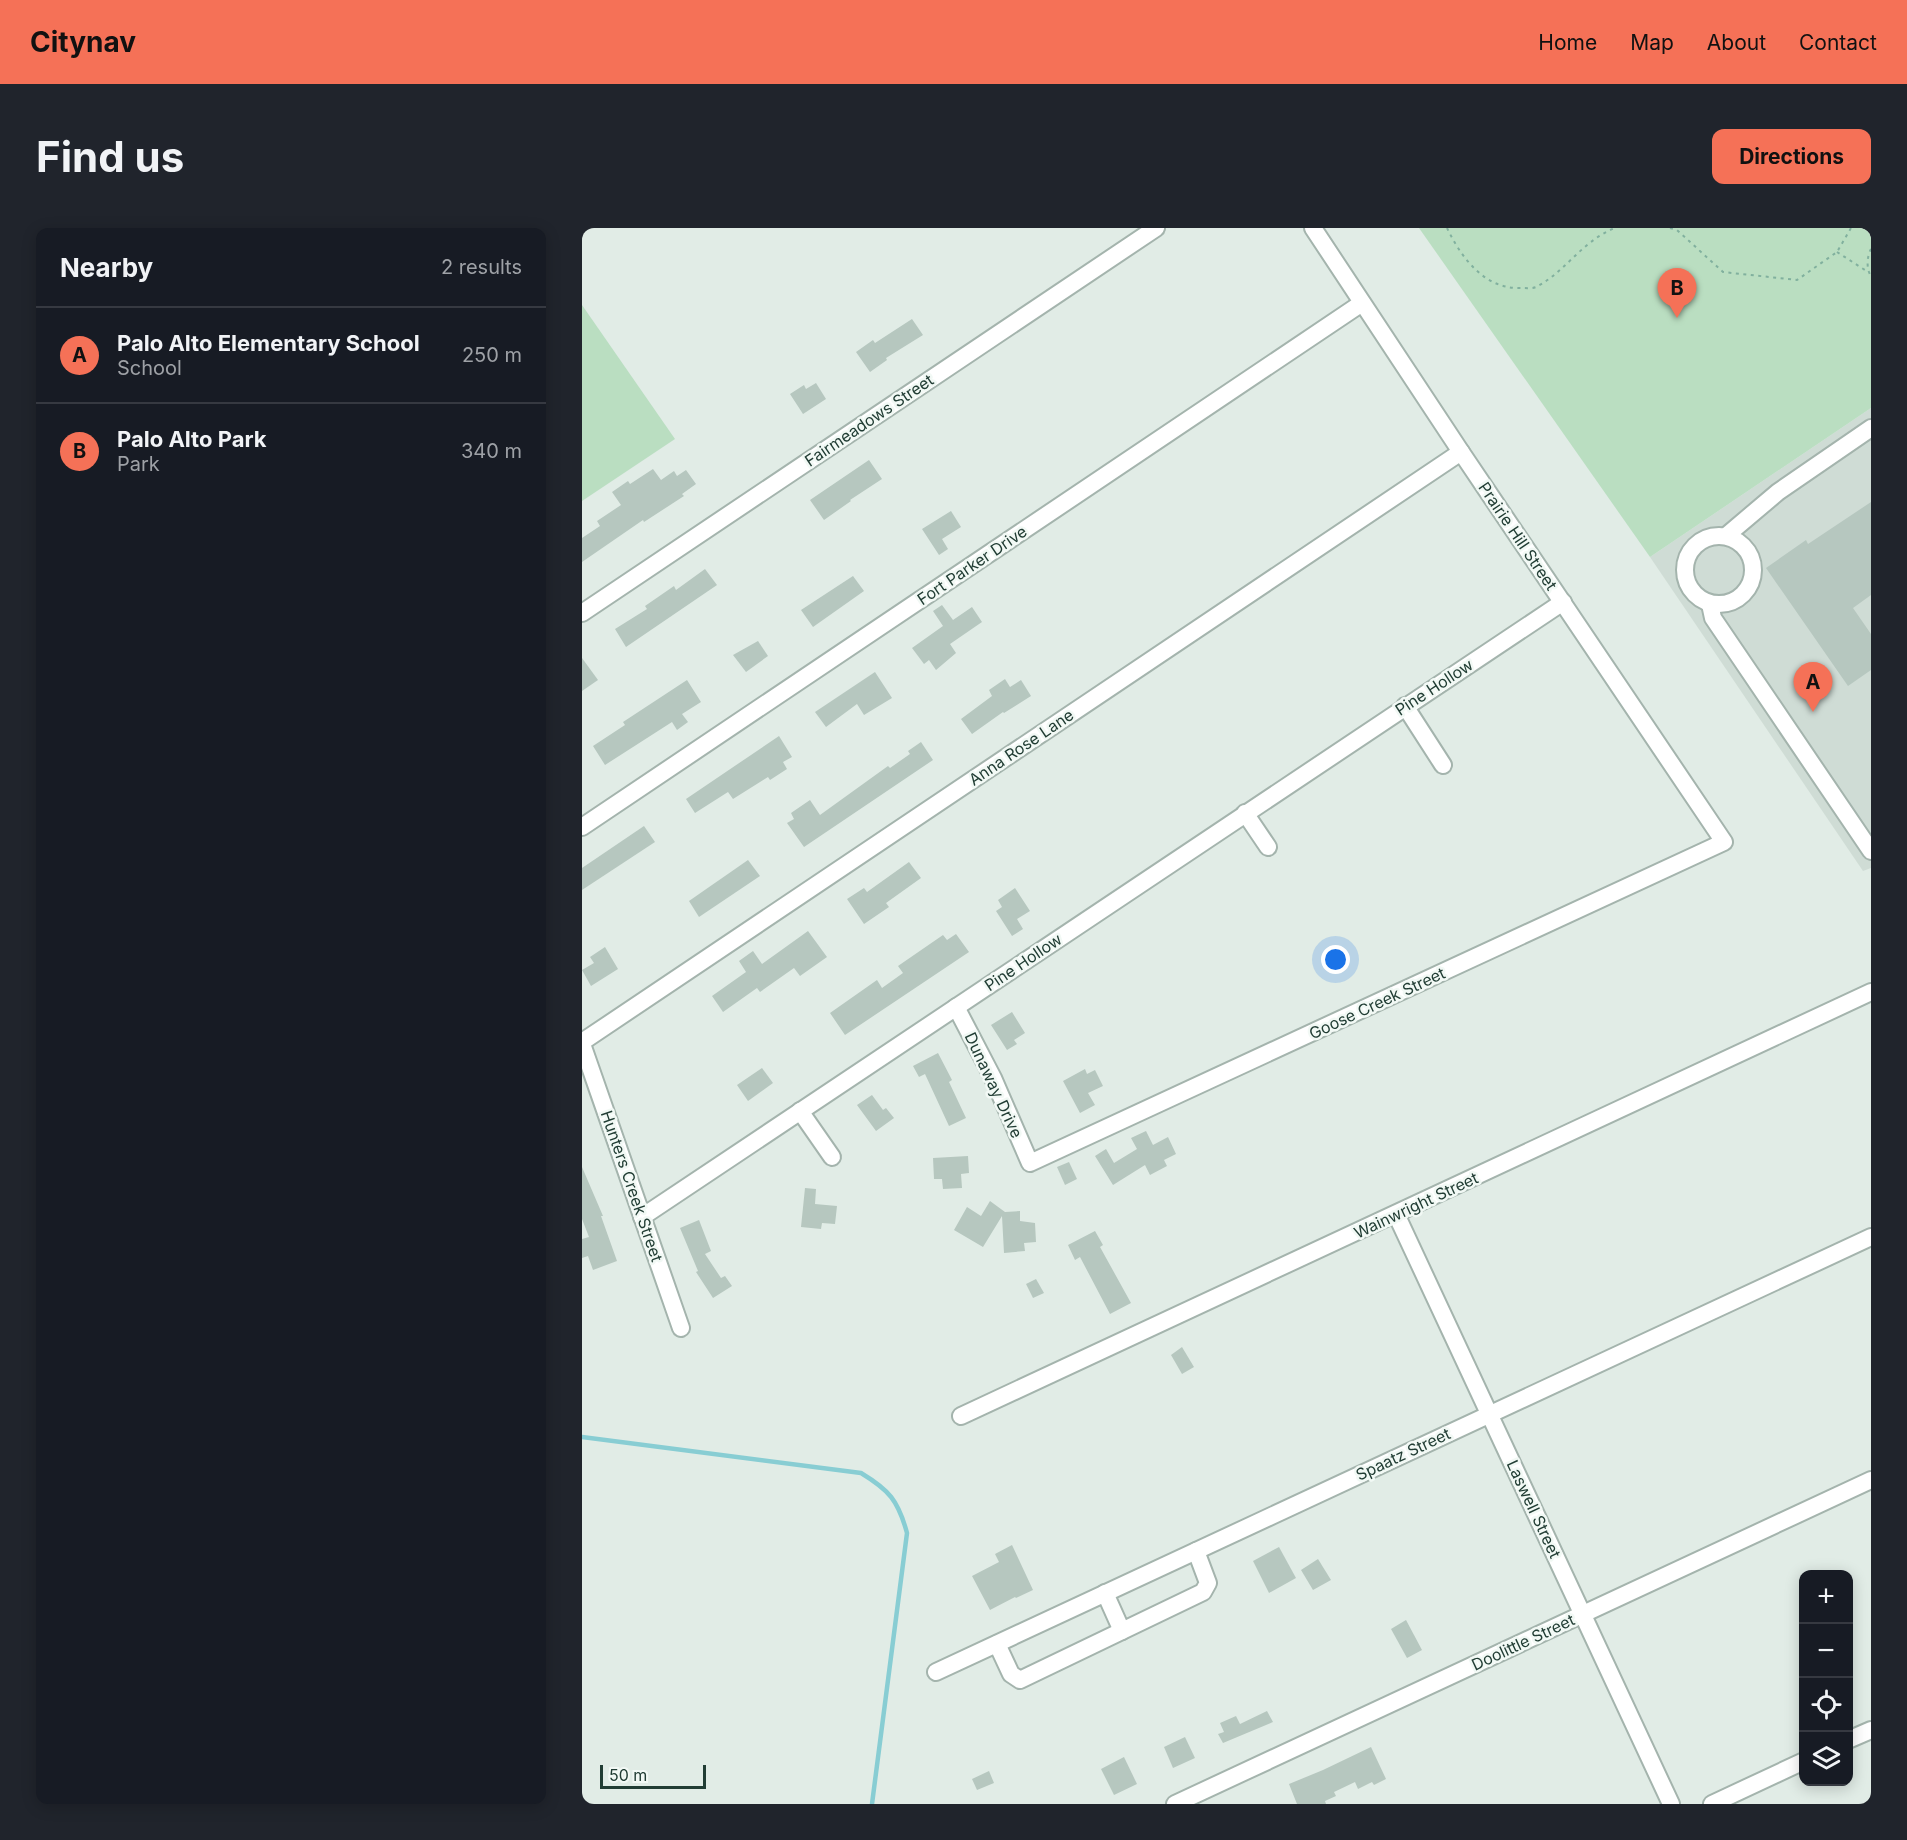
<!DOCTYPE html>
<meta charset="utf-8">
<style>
body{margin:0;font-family:Inter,sans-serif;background:#20242c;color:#f1f3f6}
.controls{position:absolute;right:18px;bottom:18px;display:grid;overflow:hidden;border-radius:12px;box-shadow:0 3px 15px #0003}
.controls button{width:54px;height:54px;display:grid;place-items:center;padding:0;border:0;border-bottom:2px solid #363941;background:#171b24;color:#f1f3f6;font:30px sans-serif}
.scale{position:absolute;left:18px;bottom:15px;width:106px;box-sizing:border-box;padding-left:6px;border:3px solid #213d34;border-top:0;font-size:16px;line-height:21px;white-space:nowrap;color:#213d34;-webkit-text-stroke:4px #f2f9f5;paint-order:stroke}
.you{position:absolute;left:754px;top:732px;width:21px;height:21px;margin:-15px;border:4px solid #fff;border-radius:50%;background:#1a73e8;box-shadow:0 0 0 9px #1a73e833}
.badge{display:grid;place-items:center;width:39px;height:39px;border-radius:50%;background:#f57157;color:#111;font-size:20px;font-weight:700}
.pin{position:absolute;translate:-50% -50px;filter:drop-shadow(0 2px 3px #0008)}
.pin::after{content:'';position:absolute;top:32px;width:21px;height:18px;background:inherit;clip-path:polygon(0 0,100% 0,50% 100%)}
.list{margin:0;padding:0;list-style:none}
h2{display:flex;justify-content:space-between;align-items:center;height:78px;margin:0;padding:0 24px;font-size:26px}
h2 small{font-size:20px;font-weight:400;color:#9ea1a6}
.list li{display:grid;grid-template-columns:39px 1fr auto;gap:18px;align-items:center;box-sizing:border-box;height:96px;padding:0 24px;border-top:2px solid #363941}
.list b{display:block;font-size:22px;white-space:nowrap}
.list p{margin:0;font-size:20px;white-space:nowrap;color:#9ea1a6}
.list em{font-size:20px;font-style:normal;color:#9ea1a6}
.icon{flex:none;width:33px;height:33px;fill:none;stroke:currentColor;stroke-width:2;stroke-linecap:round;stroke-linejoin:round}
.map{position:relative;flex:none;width:1289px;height:1576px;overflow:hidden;border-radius:12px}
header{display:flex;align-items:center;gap:36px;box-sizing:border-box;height:84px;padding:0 30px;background:#f57157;color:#111}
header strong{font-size:28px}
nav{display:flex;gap:33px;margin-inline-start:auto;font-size:21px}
.intro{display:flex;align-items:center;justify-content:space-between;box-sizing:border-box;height:144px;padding:0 36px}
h1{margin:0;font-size:42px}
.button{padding:15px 27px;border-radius:12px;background:#f57157;color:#111;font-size:21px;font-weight:700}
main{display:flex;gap:36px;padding:0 36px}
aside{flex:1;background:#171b24;border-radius:12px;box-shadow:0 3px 15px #0003}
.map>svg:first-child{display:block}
.built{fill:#cfdcd5}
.green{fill:#badec1}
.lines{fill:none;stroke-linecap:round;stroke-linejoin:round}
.stream{stroke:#88cdd3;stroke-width:4.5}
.building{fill:#b6c7bf}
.minor-casing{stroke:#a4b4ad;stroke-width:20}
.path{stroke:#81b09e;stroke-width:2;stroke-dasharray:3 4.5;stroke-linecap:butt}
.minor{stroke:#fff;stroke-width:16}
.labels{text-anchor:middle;stroke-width:5;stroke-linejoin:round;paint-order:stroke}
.street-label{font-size:16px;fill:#213d34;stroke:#f2f9f5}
</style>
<header>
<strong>Citynav</strong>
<nav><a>Home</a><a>Map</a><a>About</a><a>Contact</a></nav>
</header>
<div class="intro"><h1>Find us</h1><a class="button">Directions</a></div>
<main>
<aside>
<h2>Nearby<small>2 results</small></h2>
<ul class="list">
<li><span class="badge">A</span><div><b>Palo Alto Elementary School</b><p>School</p></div><em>250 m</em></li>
<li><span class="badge">B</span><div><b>Palo Alto Park</b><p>Park</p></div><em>340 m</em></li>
</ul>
</aside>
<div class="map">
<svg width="1289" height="1576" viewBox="0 0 1289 1576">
<rect width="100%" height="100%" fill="#e1ece6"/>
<path class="built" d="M 1289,180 L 1289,640 L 1281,643 L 1068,329 Z"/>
<g class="green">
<path d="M 837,0 L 1289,0 L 1289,180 L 1068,329 Z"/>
<path d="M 0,77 L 93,211 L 0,273 Z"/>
</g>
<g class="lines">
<path class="stream" d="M 0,1209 L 279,1245 C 307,1262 316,1272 325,1305 L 290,1576"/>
</g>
<g class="building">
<path d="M 330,91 L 341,107 L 304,130 L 305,132 L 288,144 L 274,124 L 291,112 L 293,115 Z"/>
<path d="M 234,155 L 244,171 L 221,186 L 208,166 L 222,157 L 224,161 Z"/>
<path d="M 287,232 L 300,251 L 268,272 L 269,273 L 242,292 L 228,272 Z"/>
<path d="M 71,241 L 79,252 L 92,243 L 95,248 L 104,242 L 114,256 L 100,266 L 102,268 L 62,294 L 61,292 L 0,334 L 0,310 L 18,298 L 15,293 L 39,277 L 30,264 L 46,253 L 48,256 Z"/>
<path d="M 1289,274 L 1289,367 L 1271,380 L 1289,406 L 1289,442 L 1266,458 L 1184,340 L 1224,312 L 1226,316 Z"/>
<path d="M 369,283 L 379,299 L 360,311 L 366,321 L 357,327 L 340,301 Z"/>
<path d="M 123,341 L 135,357 L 44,419 L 33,401 L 65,381 L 63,378 L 92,358 L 94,362 Z"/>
<path d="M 271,348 L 282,363 L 231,399 L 219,382 Z"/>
<path d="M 360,377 L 371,392 L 390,379 L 400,394 L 368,416 L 374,425 L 354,442 L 347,432 L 342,436 L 330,420 L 361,398 L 351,383 Z"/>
<path d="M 176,413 L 186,428 L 164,444 L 151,427 Z"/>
<path d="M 0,430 L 16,452 L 0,463 Z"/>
<path d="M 293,444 L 310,470 L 282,487 L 275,476 L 244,499 L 233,484 Z"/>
<path d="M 423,451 L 428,459 L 439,452 L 449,468 L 422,485 L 421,484 L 390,506 L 379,491 L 410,468 L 407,462 Z"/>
<path d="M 105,452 L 119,474 L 100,486 L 106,494 L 95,502 L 90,494 L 23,537 L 11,518 L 43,497 L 41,494 Z"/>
<path d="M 197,508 L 210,529 L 201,534 L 205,541 L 188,552 L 186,549 L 151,571 L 146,564 L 113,585 L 104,571 Z"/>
<path d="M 339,514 L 351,532 L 222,619 L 205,595 L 212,591 L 209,585 L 228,572 L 238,587 L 306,538 L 308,540 L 328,526 L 326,523 Z"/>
<path d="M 62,598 L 73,614 L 0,662 L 0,640 Z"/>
<path d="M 166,632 L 178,648 L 117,689 L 107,673 Z"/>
<path d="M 327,634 L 339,650 L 304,675 L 307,679 L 282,696 L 265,671 L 282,660 L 285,664 Z"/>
<path d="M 433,660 L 448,683 L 435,691 L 441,701 L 430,708 L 414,683 L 420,679 L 416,672 Z"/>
<path d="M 226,703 L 245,729 L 218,748 L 212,740 L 178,764 L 175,760 L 141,784 L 130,768 L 164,744 L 157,733 L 171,723 L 180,736 Z"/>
<path d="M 374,706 L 387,724 L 263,807 L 248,785 L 295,752 L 300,760 L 321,745 L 316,738 L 361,707 L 365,712 Z"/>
<path d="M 23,719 L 36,741 L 9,758 L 0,742 L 12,735 L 8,729 Z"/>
<path d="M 430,784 L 443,805 L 432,812 L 435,816 L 425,822 L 409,797 Z"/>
<path d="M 356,825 L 370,852 L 367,854 L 384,890 L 367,898 L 343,846 L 337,849 L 331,838 Z"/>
<path d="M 180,840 L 191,855 L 166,873 L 155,857 Z"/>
<path d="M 503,841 L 505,846 L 513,842 L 521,858 L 506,865 L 513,877 L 498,885 L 481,853 Z"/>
<path d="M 290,867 L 301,882 L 304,880 L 312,890 L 294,903 L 275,877 Z"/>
<path d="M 564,903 L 571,917 L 586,909 L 594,926 L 582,932 L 585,938 L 568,947 L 563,937 L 531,957 L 513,928 L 524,921 L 532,935 L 555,921 L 549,910 Z"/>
<path d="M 386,928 L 387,945 L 379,946 L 380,960 L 361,961 L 360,951 L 352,951 L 351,930 Z"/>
<path d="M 487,934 L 495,951 L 483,957 L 475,939 Z"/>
<path d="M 0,939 L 21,988 L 19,988 L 35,1033 L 11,1042 L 6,1028 L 0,1030 L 0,1011 L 7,1009 L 0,991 Z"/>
<path d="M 223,960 L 234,961 L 233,976 L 255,978 L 253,996 L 240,995 L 239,1001 L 219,999 Z"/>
<path d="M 408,973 L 423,984 L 438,983 L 438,993 L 453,995 L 454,1014 L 442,1015 L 443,1023 L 422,1025 L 420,988 L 401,1019 L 372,1002 L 385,979 L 399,988 Z"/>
<path d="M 117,992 L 129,1023 L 123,1026 L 139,1050 L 143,1048 L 150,1058 L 131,1070 L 114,1044 L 116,1043 L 98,1000 Z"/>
<path d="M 513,1003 L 521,1017 L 518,1019 L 549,1075 L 528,1086 L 498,1029 L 493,1032 L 486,1017 Z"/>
<path d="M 454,1051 L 462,1065 L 451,1070 L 444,1056 Z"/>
<path d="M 600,1119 L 612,1139 L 600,1146 L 589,1127 Z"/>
<path d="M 430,1317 L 451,1362 L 434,1370 L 433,1369 L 408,1382 L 390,1348 L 417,1334 L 413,1326 Z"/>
<path d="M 697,1319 L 714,1350 L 687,1365 L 671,1333 Z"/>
<path d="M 736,1331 L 749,1352 L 731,1362 L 719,1342 Z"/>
<path d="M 824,1392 L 840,1422 L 825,1430 L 809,1401 Z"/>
<path d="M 685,1483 L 691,1494 L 641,1515 L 636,1506 L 642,1504 L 638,1495 L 654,1488 L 658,1496 Z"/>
<path d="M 603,1509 L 613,1530 L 591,1540 L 582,1519 Z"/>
<path d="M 789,1519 L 804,1551 L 792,1557 L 790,1554 L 776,1561 L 773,1554 L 752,1564 L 754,1568 L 743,1573 L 744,1576 L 715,1576 L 707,1556 L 741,1542 Z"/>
<path d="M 542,1529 L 555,1556 L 532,1567 L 519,1541 Z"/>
<path d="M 407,1543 L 412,1555 L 395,1562 L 390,1551 Z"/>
</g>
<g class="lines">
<defs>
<g id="minor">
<path d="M 1144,308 L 1196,264 L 1289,200"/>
<circle cx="1137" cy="342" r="34"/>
<path d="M 1128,376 L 1131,390 L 1289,623"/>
<path d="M 0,385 L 574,0"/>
<path d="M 823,478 L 861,537"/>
<path d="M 663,585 L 686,619"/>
<path d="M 0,599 L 780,75"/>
<path d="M 374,779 L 411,850 L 448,935 L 1142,614 L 879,224 L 731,0"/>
<path d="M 0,814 L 879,224"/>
<path d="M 0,816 L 99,1100"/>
<path d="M 218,883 L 250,929"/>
<path d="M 814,986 L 1089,1576"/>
<path d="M 60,989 L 981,374"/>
<path d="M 379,1188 L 1289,764"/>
<path d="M 523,1365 L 540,1403"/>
<path d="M 415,1416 L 429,1446 L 438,1452 L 621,1364 L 626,1355 L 614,1323"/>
<path d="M 354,1444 L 1289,1009"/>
<path d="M 1266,1512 L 1289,1502"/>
<path d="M 593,1576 L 1289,1252"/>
<path d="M 1130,1576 L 1222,1533"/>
</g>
</defs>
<use href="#minor" class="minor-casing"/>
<g class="path">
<path d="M 865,0 C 879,29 902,61 938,60 C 944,60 952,61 956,58 C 985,42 1000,13 1033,0"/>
<path d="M 1088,0 L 1095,2 L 1141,44 L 1215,52 L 1255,24 L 1269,0"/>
<path d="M 1289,21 C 1285,28 1284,41 1289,48"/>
<path d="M 1255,24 L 1286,44"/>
</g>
<use href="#minor" class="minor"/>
</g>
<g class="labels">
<g class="street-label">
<text transform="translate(287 192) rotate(-34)" y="6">Fairmeadows Street</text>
<text transform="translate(936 308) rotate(56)" y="6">Prairie Hill Street</text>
<text transform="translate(390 337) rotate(-34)" y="6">Fort Parker Drive</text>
<text transform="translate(852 459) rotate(-33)" y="6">Pine Hollow</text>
<text transform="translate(439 519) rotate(-34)" y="6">Anna Rose Lane</text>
<text transform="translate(441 734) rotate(-34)" y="6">Pine Hollow</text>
<text transform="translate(795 775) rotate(-25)" y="6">Goose Creek Street</text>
<text transform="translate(412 857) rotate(65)" y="6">Dunaway Drive</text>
<text transform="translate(50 958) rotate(71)" y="6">Hunters Creek Street</text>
<text transform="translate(834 977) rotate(-25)" y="6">Wainwright Street</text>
<text transform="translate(821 1226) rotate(-25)" y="6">Spaatz Street</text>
<text transform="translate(952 1281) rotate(65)" y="6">Laswell Street</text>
<text transform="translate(941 1414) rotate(-25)" y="6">Doolittle Street</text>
</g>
</g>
</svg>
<div class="controls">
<button>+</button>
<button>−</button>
<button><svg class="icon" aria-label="locate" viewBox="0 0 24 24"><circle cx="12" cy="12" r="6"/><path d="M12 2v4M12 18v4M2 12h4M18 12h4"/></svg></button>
<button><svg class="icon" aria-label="layers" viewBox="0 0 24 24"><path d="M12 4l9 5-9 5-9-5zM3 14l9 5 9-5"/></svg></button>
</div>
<div class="scale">50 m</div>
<div class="you"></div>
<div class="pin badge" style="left:1231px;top:484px">A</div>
<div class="pin badge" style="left:1095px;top:90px">B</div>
</div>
</main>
